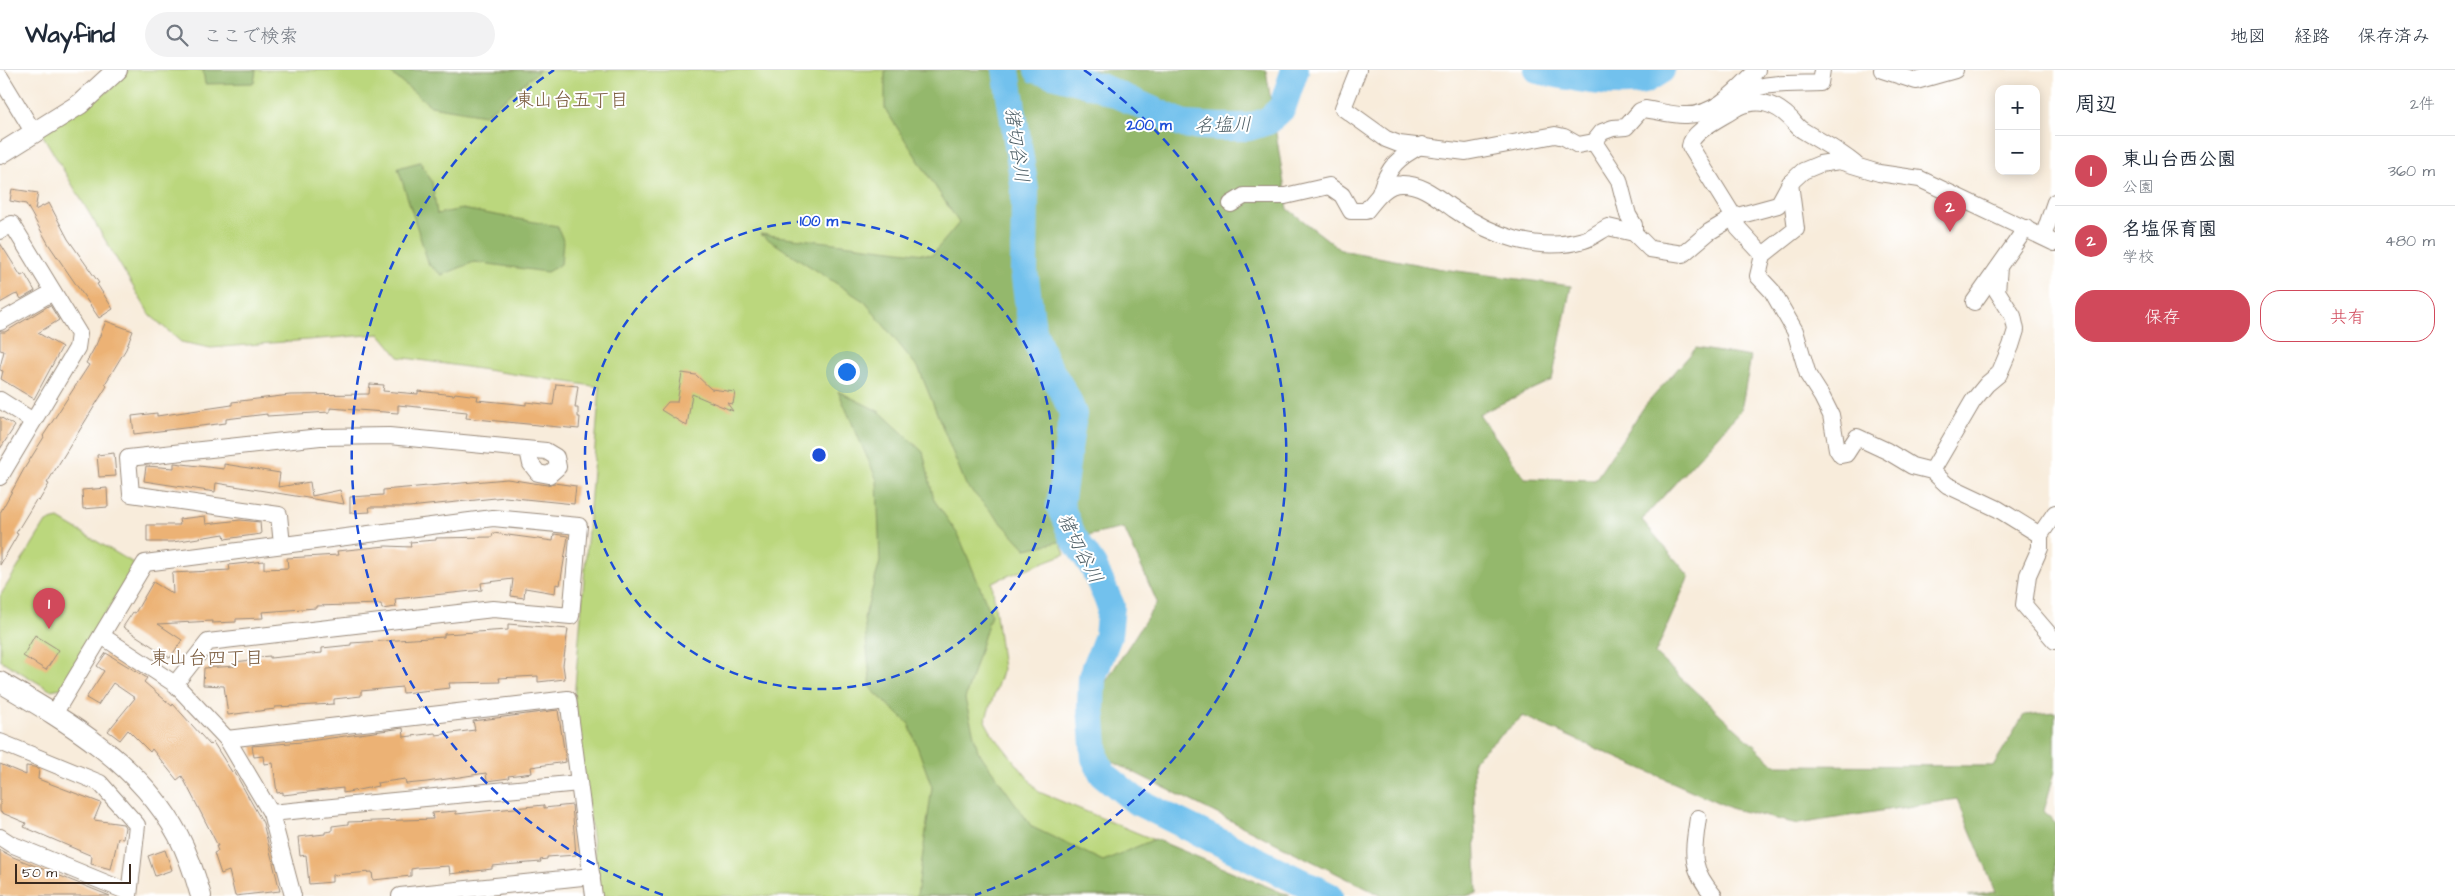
<!DOCTYPE html>
<html lang="ja">
<meta charset="utf-8">
<style>
body{margin:0;font-family:"Architects Daughter","Klee One",sans-serif;background:#f2f2f3;color:#1f2937}
.controls{position:absolute;right:15px;top:15px;display:grid;overflow:hidden;border-radius:10px;box-shadow:0 2px 12px #0003}
.controls button{width:45px;height:45px;display:grid;place-items:center;padding:0;border:0;border-bottom:1px solid #e0e1e3;background:#fff;color:#1f2937;font:25px sans-serif}
.scale{position:absolute;left:15px;bottom:12px;width:116px;box-sizing:border-box;padding-left:5px;border:2px solid #3b2a1e;border-top:0;font-size:14px;line-height:18px;white-space:nowrap;color:#3b2a1e;-webkit-text-stroke:4px #fff;paint-order:stroke}
.you{position:absolute;left:846px;top:301px;width:18px;height:18px;margin:-12px;border:4px solid #fff;border-radius:50%;background:#1a73e8;box-shadow:0 0 0 8px #1a73e833}
.badge{display:grid;place-items:center;width:32px;height:32px;border-radius:50%;background:#d1495b;color:#fff;font-size:16px;font-weight:700}
.pin{position:absolute;translate:-50% -41px;filter:drop-shadow(0 1px 2px #0008)}
.pin::after{content:'';position:absolute;top:26px;width:18px;height:15px;background:inherit;clip-path:polygon(0 0,100% 0,50% 100%)}
.list{margin:0;padding:0;list-style:none}
h2{display:flex;justify-content:space-between;align-items:center;height:65px;margin:0;padding:0 20px;font-size:21px}
h2 small{font-size:16px;font-weight:400;color:#747a83}
.list li{display:grid;grid-template-columns:32px 1fr auto;gap:15px;align-items:center;box-sizing:border-box;height:70px;padding:0 20px;border-top:1px solid #e0e1e3}
.list b{display:block;font-size:19px;white-space:nowrap}
.list p{margin:0;font-size:16px;white-space:nowrap;color:#747a83}
.list em{font-size:16px;font-style:normal;color:#747a83}
.actions{display:flex;gap:10px;padding:15px 20px}
.actions a{flex:1;padding:11px 0;border:1px solid #d1495b;border-radius:20px;text-align:center;font-size:18px;color:#d1495b}
.actions .main{background:#d1495b;color:#fff}
.icon{flex:none;width:28px;height:28px;fill:none;stroke:currentColor;stroke-width:2;stroke-linecap:round;stroke-linejoin:round}
.map{position:relative;flex:none;width:2055px;height:826px;overflow:hidden}
header{display:flex;align-items:center;gap:30px;box-sizing:border-box;height:70px;padding:0 25px;background:#fff;border-bottom:1px solid #e0e1e3}
header strong{font-size:24px}
nav{display:flex;gap:28px;margin-inline-start:auto;font-size:18px}
.search{width:350px;height:45px;background:#f2f2f3;display:flex;align-items:center;gap:12px;box-sizing:border-box;padding:0 18px;border-radius:28px;color:#747a83;font-size:19px}
main{display:flex}
aside{flex:1;background:#fff}
.map>svg:first-child{display:block}
.green{fill:#bbd77d;stroke:#7b804e}
.forest{fill:#94b86c;stroke:#687145}
.lines{fill:none;stroke-linecap:round;stroke-linejoin:round}
.river{stroke:#72c1ed;stroke-width:28}
.building{fill:#ecb275}
.minor-casing{stroke:#9a8b7c;stroke-width:18}
.tertiary-casing{stroke:#9a8b7c;stroke-width:22}
.minor{stroke:#fff;stroke-width:16}
.tertiary{stroke:#fff;stroke-width:20}
.ring{fill:none;stroke:#1d4ed8;stroke-width:2.5;stroke-dasharray:9 6}
.labels{text-anchor:middle;stroke-width:4;stroke-linejoin:round;paint-order:stroke}
.neighbourhood-label{font-size:19px;fill:#795a3c;stroke:#fff}
.water-label{font-size:19px;font-style:italic;fill:#4e5f66;stroke:#fff}
.centre{fill:#1d4ed8;stroke:#fff;stroke-width:2.5}
.ring-label{font-size:15px;text-anchor:middle;font-weight:bold;fill:#1d4ed8;stroke:#fff;stroke-width:4;stroke-linejoin:round;paint-order:stroke}
</style>
<header>
<strong>Wayfind</strong>
<div class="search"><svg class="icon" aria-label="search" viewBox="0 0 24 24"><circle cx="10" cy="10" r="6"/><path d="M15 15l6 6"/></svg>ここで検索</div>
<nav><a>地図</a><a>経路</a><a>保存済み</a></nav>
</header>
<main>
<div class="map">
<svg width="2055" height="826" viewBox="0 0 2055 826">
<rect width="100%" height="100%" fill="#fff"/>
<filter id="ink" filterUnits="userSpaceOnUse"><feTurbulence type="fractalNoise" baseFrequency=".02" numOctaves="2"/><feDisplacementMap in="SourceGraphic" scale="10" xChannelSelector="R" yChannelSelector="G"/><feConvolveMatrix kernelMatrix="1 2 1 2 8 2 1 2 1" color-interpolation-filters="sRGB"/></filter>
<filter id="wash" filterUnits="userSpaceOnUse"><feTurbulence type="fractalNoise" baseFrequency=".0096" numOctaves="4" result="noise"/><feDisplacementMap in="SourceGraphic" scale="20" xChannelSelector="R" yChannelSelector="G"/><feGaussianBlur stdDeviation="1.12" result="paint"/><feColorMatrix in="noise" values="0 0 0 0 0 0 0 0 0 0 0 0 0 0 0 0 0 1.4 0 .05"/><feComposite in="paint" operator="in"/></filter>
<g filter="url(#wash)">
<rect width="100%" height="100%" fill="#f8ecdb"/>
<g class="green">
<path d="M 128,0 L 989,0 L 1045,431 L 1065,484 L 992,512 L 1003,599 L 985,651 L 991,662 L 1039,722 L 1289,826 L 600,826 L 574,629 L 600,317 L 399,287 L 380,264 L 211,278 L 181,272 L 150,245 L 42,64 L 111,19 Z"/>
<path d="M 59,449 L 135,494 L 62,618 L 50,620 L 0,590 L 0,526 L 46,452 Z"/>
</g>
<g class="forest">
<path d="M 203,0 L 256,0 L 254,13 L 205,14 Z"/>
<path d="M 387,0 L 540,0 L 485,45 L 431,36 Z"/>
<path d="M 885,0 L 1266,0 L 1288,139 L 1341,180 L 1442,199 L 1571,216 L 1552,310 L 1479,344 L 1525,408 L 1595,410 L 1644,337 L 1696,278 L 1751,287 L 1741,340 L 1642,450 L 1689,506 L 1655,584 L 1775,695 L 1993,696 L 2024,645 L 2055,642 L 2055,701 L 2044,741 L 2055,753 L 2055,826 L 1968,826 L 1996,822 L 1957,729 L 1798,754 L 1733,739 L 1523,646 L 1473,690 L 1477,823 L 1465,826 L 1382,826 L 1107,689 L 1103,616 L 1157,532 L 1124,458 L 1026,479 L 966,415 L 919,299 L 865,232 L 760,164 L 932,185 L 959,153 L 885,39 Z"/>
<path d="M 420,92 L 432,112 L 437,144 L 462,139 L 557,156 L 563,170 L 561,194 L 547,202 L 474,192 L 442,205 L 429,195 L 398,98 Z"/>
<path d="M 838,321 L 880,342 L 923,382 L 934,430 L 959,466 L 991,544 L 965,629 L 978,681 L 1032,757 L 1103,791 L 1155,769 L 1290,826 L 917,826 L 932,717 L 909,654 L 871,619 L 864,548 L 880,492 L 877,410 Z"/>
</g>
<g class="lines">
<g class="river">
<path d="M 1006,0 L 1025,120 L 1024,201 L 1032,258 L 1044,290 L 1066,327 L 1073,344 L 1060,436 L 1073,467 L 1093,496 L 1111,536 L 1108,566 L 1092,608 L 1091,636 L 1095,688 L 1103,704 L 1136,731 L 1329,826"/>
<path d="M 1038,0 L 1100,17 L 1186,55 L 1219,57 L 1249,57 L 1268,51 L 1282,38 L 1295,0"/>
<path d="M 1538,0 C 1567,6 1615,17 1644,10 C 1649,8 1656,3 1661,0"/>
</g>
</g>
<g id="blocks">
<g class="building">
<path d="M 12,119 L 38,123 L 35,140 L 49,133 L 68,169 L 99,213 L 97,214 L 113,239 L 99,248 L 49,175 L 26,134 L 10,131 Z"/>
<path d="M 0,173 L 21,206 L 25,204 L 35,221 L 21,229 L 18,224 L 14,225 L 0,233 Z"/>
<path d="M 50,235 L 59,250 L 38,263 L 62,277 L 34,329 L 1,309 L 3,301 L 0,300 L 0,297 L 4,281 L 0,280 L 0,262 L 5,262 Z"/>
<path d="M 106,251 L 133,261 L 126,279 L 105,314 L 107,316 L 47,413 L 49,414 L 39,431 L 36,430 L 16,463 L 18,464 L 0,495 L 0,443 L 24,399 L 44,367 L 43,366 L 89,295 L 86,293 L 96,275 Z"/>
<path d="M 682,303 L 696,305 L 711,319 L 735,322 L 733,334 L 727,333 L 733,341 L 692,324 L 687,356 L 661,340 L 668,332 L 677,332 Z"/>
<path d="M 370,314 L 384,315 L 383,321 L 418,324 L 418,321 L 454,325 L 455,323 L 478,326 L 477,330 L 518,334 L 526,335 L 526,332 L 553,335 L 556,314 L 578,316 L 575,338 L 578,338 L 578,347 L 580,347 L 579,359 L 466,348 L 467,342 L 398,335 L 398,343 L 330,338 L 330,342 L 267,346 L 267,344 L 226,349 L 226,353 L 134,364 L 132,346 L 157,343 L 157,346 L 232,335 L 232,332 L 290,325 L 369,324 Z"/>
<path d="M 0,347 L 15,356 L 0,379 Z"/>
<path d="M 114,383 L 116,406 L 99,407 L 97,385 Z"/>
<path d="M 174,393 L 224,399 L 224,394 L 280,403 L 278,417 L 310,412 L 312,426 L 340,420 L 344,434 L 216,413 L 215,422 L 144,411 L 146,396 L 174,398 Z"/>
<path d="M 507,409 L 547,415 L 554,413 L 576,416 L 574,434 L 505,427 L 409,437 L 369,437 L 370,442 L 350,443 L 350,427 L 383,425 L 383,420 Z"/>
<path d="M 107,418 L 108,437 L 83,439 L 82,420 Z"/>
<path d="M 205,446 L 206,454 L 240,450 L 260,452 L 261,464 L 225,469 L 224,464 L 173,472 L 147,472 L 147,455 L 180,455 L 179,449 Z"/>
<path d="M 493,463 L 553,471 L 554,464 L 568,466 L 560,515 L 556,514 L 555,523 L 525,518 L 524,528 L 511,526 L 513,509 L 481,513 L 482,520 L 395,529 L 396,537 L 382,539 L 381,534 L 316,536 L 316,538 L 262,542 L 263,548 L 236,549 L 236,552 L 212,553 L 212,551 L 158,554 L 182,570 L 170,588 L 123,557 L 133,542 L 135,543 L 153,512 L 173,524 L 172,503 L 230,500 L 229,495 L 264,491 L 264,499 L 288,498 L 287,488 L 338,485 L 337,481 L 386,476 L 411,477 L 410,472 L 436,470 L 436,468 L 492,467 Z"/>
<path d="M 508,554 L 568,559 L 563,595 L 565,609 L 538,612 L 538,606 L 499,608 L 500,612 L 449,613 L 450,618 L 413,622 L 403,623 L 402,617 L 361,621 L 361,626 L 334,629 L 334,634 L 275,637 L 275,639 L 228,645 L 224,616 L 203,615 L 204,598 L 236,596 L 235,592 L 259,589 L 258,587 L 270,586 L 270,588 L 322,583 L 322,578 L 351,575 L 351,573 L 444,567 L 444,564 L 508,560 Z"/>
<path d="M 35,565 L 59,580 L 46,600 L 23,586 Z"/>
<path d="M 106,583 L 147,608 L 144,612 L 172,636 L 173,634 L 210,675 L 213,672 L 232,702 L 234,701 L 263,753 L 280,821 L 235,826 L 229,801 L 221,804 L 214,783 L 218,781 L 216,776 L 218,776 L 182,706 L 177,710 L 152,679 L 150,682 L 128,660 L 120,670 L 108,661 L 135,628 L 113,613 L 98,635 L 86,628 L 104,601 L 97,596 Z"/>
<path d="M 558,640 L 566,692 L 531,697 L 532,703 L 508,706 L 509,708 L 487,711 L 486,703 L 427,712 L 406,714 L 405,709 L 377,713 L 378,716 L 343,723 L 343,718 L 283,725 L 283,722 L 277,723 L 273,693 L 264,694 L 263,686 L 254,687 L 252,676 L 302,672 L 403,658 L 404,667 L 435,663 L 436,665 L 475,660 L 473,651 Z"/>
<path d="M 0,694 L 26,705 L 26,696 L 34,697 L 39,699 L 38,709 L 101,733 L 94,750 L 123,754 L 125,757 L 123,769 L 118,768 L 111,799 L 91,794 L 92,786 L 24,757 L 26,753 L 0,742 Z"/>
<path d="M 544,735 L 544,738 L 572,735 L 576,785 L 547,787 L 547,789 L 540,790 L 541,792 L 492,796 L 492,799 L 450,804 L 449,796 L 417,798 L 411,799 L 411,806 L 373,810 L 372,802 L 332,805 L 332,812 L 309,814 L 306,785 L 300,786 L 298,767 L 325,764 L 325,762 L 332,761 L 332,756 L 348,754 L 348,752 L 433,749 L 432,743 L 456,741 L 456,744 Z"/>
<path d="M 0,780 L 13,787 L 110,826 L 0,826 Z"/>
<path d="M 165,780 L 172,800 L 155,806 L 148,786 Z"/>
</g>
</g>
</g>
<g filter="url(#ink)">
<use href="#blocks" fill-opacity="0" stroke="#9a8b7c" stroke-width="1"/>
<g class="lines">
<defs>
<g id="minor">
<path d="M 1358,0 L 1343,38 L 1386,69 L 1399,74 L 1466,82 L 1555,65 L 1564,67 L 1578,75 L 1594,72 L 1602,62 L 1613,58 L 1626,57 L 1640,41 L 1645,39 C 1658,41 1671,45 1684,45 C 1714,47 1738,19 1757,0"/>
<path d="M 1882,0 L 1916,11 L 1955,0"/>
<path d="M 0,7 L 34,63"/>
<path d="M 1738,37 C 1758,28 1775,33 1791,49 C 1794,52 1797,57 1802,60 C 1821,72 1837,79 1855,94"/>
<path d="M 1594,72 L 1619,110 L 1628,145 L 1634,155 L 1634,163"/>
<path d="M 1790,113 L 1796,159 L 1763,185 L 1758,206 L 1772,221 L 1795,261 L 1808,305 L 1822,327 L 1831,345 L 1837,379 L 1841,385 L 1846,384 L 1857,367 L 1887,381 L 1912,396 L 1932,401 L 1947,415 L 1998,439 L 2040,465"/>
<path d="M 1380,123 C 1388,96 1399,87 1422,75"/>
<path d="M 1231,134 L 1244,126 L 1285,126 L 1329,116 L 1342,125 L 1351,141 L 1366,141 C 1375,130 1385,114 1401,114 C 1422,113 1439,129 1455,140 C 1492,166 1539,183 1584,170 C 1592,168 1600,161 1608,157 L 1634,163 L 1650,179 L 1683,184 L 1709,162 L 1734,147 L 1778,135 L 1790,113 L 1803,101 L 1820,94 L 1839,91 L 1879,103 L 1920,109 L 2055,173"/>
<path d="M 0,161 L 12,154 L 79,264 L 77,278 L 0,407"/>
<path d="M 2043,167 L 2055,132"/>
<path d="M 1763,185 L 1738,158 L 1734,147 L 1690,76 C 1692,60 1724,47 1736,38 C 1742,33 1745,24 1751,20 C 1764,12 1804,14 1820,13 L 1822,0"/>
<path d="M 1974,232 L 2026,158"/>
<path d="M 0,252 L 53,222"/>
<path d="M 0,330 L 33,351"/>
<path d="M 1932,401 L 1973,331 L 1987,314 L 1999,304 L 2011,276 L 2016,260 L 2013,246 L 1997,221 L 1999,197"/>
<path d="M 2055,443 L 2040,465 L 2040,478 L 2028,505 L 2024,535 L 2055,571"/>
<path d="M 282,475 L 279,445 L 131,424 L 128,388 L 320,367 L 389,366 L 546,381 L 556,387 L 558,397 L 549,405 L 538,403 L 531,394 L 528,380"/>
<path d="M 102,566 L 175,614 L 227,669 L 271,743 L 293,826"/>
<path d="M 54,644 L 145,493 L 493,448 L 579,456 L 571,546 L 493,539 L 208,572 L 175,614"/>
<path d="M 227,669 L 568,629 L 594,826"/>
<path d="M 0,672 L 100,713 L 137,755 L 129,826"/>
<path d="M 271,743 L 579,713"/>
<path d="M 1698,748 C 1693,783 1689,797 1714,826"/>
<path d="M 0,767 L 11,774 L 128,822"/>
<path d="M 400,826 L 592,806"/>
</g>
<g id="tertiary">
<path d="M 0,84 L 80,34 L 117,0"/>
<path d="M 0,612 C 68,652 139,693 178,765 C 188,784 195,805 201,826"/>
</g>
</defs>
<use href="#minor" class="minor-casing"/>
<use href="#tertiary" class="tertiary-casing"/>
<use href="#minor" class="minor"/>
<use href="#tertiary" class="tertiary"/>
</g>
</g>
<g class="ring">
<circle cx="819" cy="385" r="234"/>
<path d="M663 825A467 467 0 0 1 554 0M1084 0A467 467 0 0 1 975 825"/>
</g>
<g class="labels">
<g class="neighbourhood-label">
<text x="572" y="36">東山台五丁目</text>
<text x="207" y="594">東山台四丁目</text>
</g>
<g class="water-label">
<text transform="translate(1223 54) rotate(-1)" y="7">名塩川</text>
<text transform="translate(1018 75) rotate(82)" y="7">猪切谷川</text>
<text transform="translate(1081 478) rotate(63)" y="7">猪切谷川</text>
</g>
</g>
<circle cx="819" cy="385" r="8" class="centre"/>
<g class="ring-label">
<text x="1149" y="60">200 m</text>
<text x="819" y="156">100 m</text>
</g>
</svg>
<div class="controls">
<button>+</button>
<button>−</button>
</div>
<div class="scale">50 m</div>
<div class="you"></div>
<div class="pin badge" style="left:49px;top:559px">1</div>
<div class="pin badge" style="left:1950px;top:162px">2</div>
</div>
<aside>
<h2>周辺<small>2件</small></h2>
<ul class="list">
<li><span class="badge">1</span><div><b>東山台西公園</b><p>公園</p></div><em>360 m</em></li>
<li><span class="badge">2</span><div><b>名塩保育園</b><p>学校</p></div><em>480 m</em></li>
</ul>
<div class="actions"><a class="main">保存</a><a>共有</a></div>
</aside>
</main>
